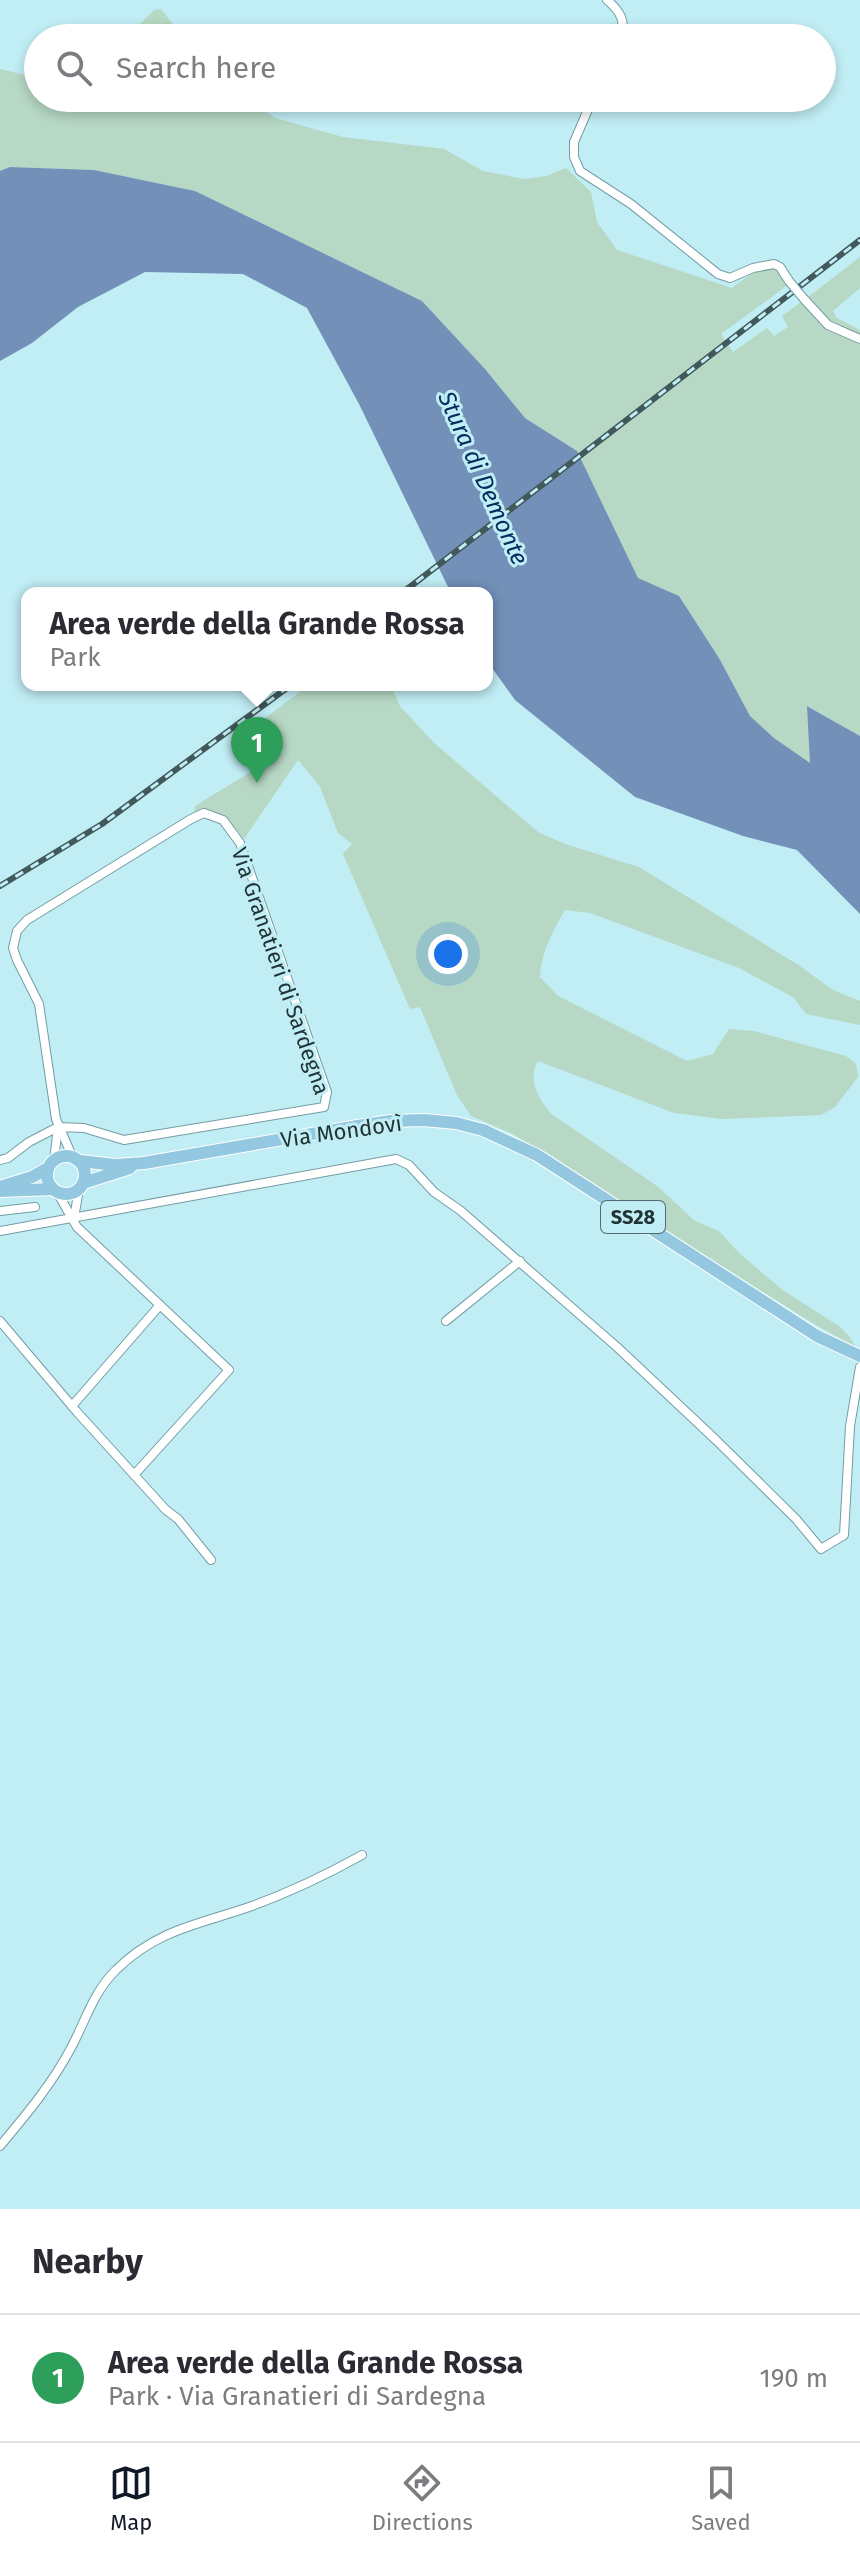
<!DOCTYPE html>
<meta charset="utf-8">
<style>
body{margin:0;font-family:"Fira Sans",sans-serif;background:#f2f2f3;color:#2b2b33}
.you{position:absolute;left:448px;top:954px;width:28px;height:28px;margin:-20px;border:6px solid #fff;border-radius:50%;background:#1a73e8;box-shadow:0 0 0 12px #1a73e833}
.badge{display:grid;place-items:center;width:52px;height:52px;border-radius:50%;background:#111827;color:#fff;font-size:26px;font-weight:700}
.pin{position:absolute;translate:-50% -66px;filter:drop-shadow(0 2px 4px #0008)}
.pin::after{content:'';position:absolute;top:42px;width:28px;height:24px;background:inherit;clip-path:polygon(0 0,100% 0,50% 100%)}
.popup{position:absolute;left:21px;top:587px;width:472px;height:104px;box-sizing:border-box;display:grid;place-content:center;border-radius:16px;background:#fff;filter:drop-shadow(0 2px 6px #0005);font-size:26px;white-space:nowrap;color:#7c7c81}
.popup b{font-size:30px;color:#2b2b33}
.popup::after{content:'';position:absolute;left:50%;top:100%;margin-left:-16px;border:16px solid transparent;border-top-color:#fff}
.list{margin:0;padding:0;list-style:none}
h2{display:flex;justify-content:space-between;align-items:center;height:104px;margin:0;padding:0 32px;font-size:34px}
h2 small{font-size:26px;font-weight:400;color:#7c7c81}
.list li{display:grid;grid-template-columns:52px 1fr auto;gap:24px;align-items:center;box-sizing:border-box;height:128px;padding:0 32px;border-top:2px solid #e1e1e2}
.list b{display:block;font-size:30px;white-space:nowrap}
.list p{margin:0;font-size:26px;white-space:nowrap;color:#7c7c81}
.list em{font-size:26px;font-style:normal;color:#7c7c81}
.icon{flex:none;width:44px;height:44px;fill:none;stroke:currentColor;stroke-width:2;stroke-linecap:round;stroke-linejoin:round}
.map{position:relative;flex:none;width:860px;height:2209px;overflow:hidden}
.search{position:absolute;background:#fff;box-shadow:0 4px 12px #0003;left:24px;right:24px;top:24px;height:88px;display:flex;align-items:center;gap:20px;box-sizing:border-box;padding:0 28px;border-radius:44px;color:#7c7c81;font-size:30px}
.sheet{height:232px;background:#fff}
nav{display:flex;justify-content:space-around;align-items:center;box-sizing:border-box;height:112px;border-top:2px solid #e1e1e2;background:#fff;font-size:22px;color:#7c7c81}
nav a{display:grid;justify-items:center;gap:4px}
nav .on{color:#111827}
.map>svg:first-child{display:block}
.green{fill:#b6d8c4}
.water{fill:#7390b8}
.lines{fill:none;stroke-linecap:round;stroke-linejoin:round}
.street-casing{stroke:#739da4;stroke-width:10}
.primary-casing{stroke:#fff;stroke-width:14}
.street{stroke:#fff;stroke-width:8}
.primary{stroke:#94c7e0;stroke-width:12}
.rail-casing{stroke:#42595c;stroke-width:6}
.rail{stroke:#c1edf4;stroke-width:3;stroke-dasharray:9;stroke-linecap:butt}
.street-bridge-casing{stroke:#739da4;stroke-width:10;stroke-linecap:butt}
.street-bridge{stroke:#fff;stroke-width:8}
.labels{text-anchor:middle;stroke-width:6;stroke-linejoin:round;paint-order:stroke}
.shield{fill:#c1edf4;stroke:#516b6e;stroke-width:2}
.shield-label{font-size:20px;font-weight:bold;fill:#213335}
.street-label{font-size:22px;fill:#213335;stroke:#c1edf4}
.water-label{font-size:24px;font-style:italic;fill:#052e60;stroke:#c1edf4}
</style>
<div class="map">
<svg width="860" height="2209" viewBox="0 0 860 2209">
<rect width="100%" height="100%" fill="#c1edf4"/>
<g class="green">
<path d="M 161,9 L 184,38 L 119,38 L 137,27 L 154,10 Z"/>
<path d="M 0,69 L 38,78 L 38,98 L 192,98 C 220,118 224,110 255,104 L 275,118 L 343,137 L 444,149 L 483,171 L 524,179 L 547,176 L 566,168 L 591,192 L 597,222 L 617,250 L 732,288 L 754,272 L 769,267 L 778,272 L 788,285 L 721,334 L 733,352 L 767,328 L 774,336 L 788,327 L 782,316 L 801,302 L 826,329 L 860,344 L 860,736 L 808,706 L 811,764 L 774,738 L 750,716 L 719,658 L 679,596 L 638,578 L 577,451 L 525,418 L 485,369 L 422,301 L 195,191 L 94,170 L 10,167 L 0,171 Z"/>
<path d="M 860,257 L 860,288 L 833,311 L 837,318 L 860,330 L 860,336 L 828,320 L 808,297 Z"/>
<path d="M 309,685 L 391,685 L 400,706 L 433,742 L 538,832 L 565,844 L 639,867 L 800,966 L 833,990 L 860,1001 L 860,1025 L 806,1014 L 793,997 L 739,968 L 590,913 L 565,910 C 553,930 541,953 540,977 L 558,996 L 687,1061 L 713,1054 L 729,1029 L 754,1031 L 846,1056 L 856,1064 L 858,1077 L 835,1107 L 821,1115 L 722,1119 L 674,1113 L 538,1061 C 527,1078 538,1098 550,1113 L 657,1186 L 695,1221 L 719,1231 L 740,1254 L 784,1291 L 839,1326 L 849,1336 L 856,1347 L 814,1324 L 513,1134 L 471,1116 L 457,1095 L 420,1007 L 410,1009 L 343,854 L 352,844 L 338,833 L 320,787 L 298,760 L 244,839 C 230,819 219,813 194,813 L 195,806 L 283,752 L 265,718 Z"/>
</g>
<path class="water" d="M 10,167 L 94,170 L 195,191 L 422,301 L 485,369 L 525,418 L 577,451 L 638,578 L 679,596 L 719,658 L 750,716 L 774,738 L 810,763 L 807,706 L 860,736 L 860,914 L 797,850 L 743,836 L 635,797 L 515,700 L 487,661 L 487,593 L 451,593 L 359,404 L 307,308 L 243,274 L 145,272 L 78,307 L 32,343 L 0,361 L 0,171 Z"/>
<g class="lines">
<defs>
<g id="street">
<path d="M 607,0 C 620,11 627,22 620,38"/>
<path d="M 593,98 L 574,142 L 574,157 L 580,171 L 631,204 L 718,274 L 730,278 L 753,268 L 774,264 L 780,267 L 789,281"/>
<path d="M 804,299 L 828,325 L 860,339"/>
<path d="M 0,1160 L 8,1158 L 29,1142 L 58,1127 L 84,1128 L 124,1140 L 324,1107 L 327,1092 L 240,843 L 223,820 L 204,813 L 191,819 L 27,920 L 17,931 L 13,948 L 17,960 L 39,1004 L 56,1119 L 72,1156"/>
<path d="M 54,1160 L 58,1127"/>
<path d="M 57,1192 L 77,1227 L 229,1370 L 134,1475"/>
<path d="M 0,1211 L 35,1207"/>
<path d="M 74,1218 L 79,1189"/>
<path d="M 0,1231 L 396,1159 L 409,1165 L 434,1192 L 461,1211 L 617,1347 L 716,1440 L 796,1519 L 821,1549 L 844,1535 L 850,1426 L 860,1367"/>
<path d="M 0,1321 L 77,1412 L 166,1510 L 178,1519 L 211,1560"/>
<path d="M 446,1321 L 520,1261"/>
<path d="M 72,1406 L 160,1305"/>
<path d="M 0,2146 C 26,2115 52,2084 71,2048 C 85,2022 94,1991 116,1970 C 157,1929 201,1924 252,1906 C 290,1892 326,1875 362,1855"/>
</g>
<g id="primary">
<circle cx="66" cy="1175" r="19"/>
<path d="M 80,1161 L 115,1165 L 144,1163 L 358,1126 L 391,1121 L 424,1120 L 456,1123 L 483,1130 L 537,1155 L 817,1336 L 860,1356"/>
<path d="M 83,1183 L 130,1168"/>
<path d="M 3,1186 L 32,1177 L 48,1168"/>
<path d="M 0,1191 L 53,1189"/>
</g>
</defs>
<use href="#street" class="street-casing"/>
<use href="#primary" class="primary-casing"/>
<use href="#street" class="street"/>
<use href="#primary" class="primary"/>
<defs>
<g id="rail">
<path d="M 402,593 L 860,240"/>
<path d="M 0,886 L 102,824 L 291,685"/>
</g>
</defs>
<use href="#rail" class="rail-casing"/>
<use href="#rail" class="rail"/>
<defs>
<path id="street-bridge" d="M 789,281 L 804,299"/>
</defs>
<use href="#street-bridge" class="street-bridge-casing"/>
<use href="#street-bridge" class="street-bridge"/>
</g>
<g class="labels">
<rect class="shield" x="601" y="1201" width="64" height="32" rx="6"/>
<g class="shield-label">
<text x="633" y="1224">SS28</text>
</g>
<g class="street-label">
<text transform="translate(281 971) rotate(71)" y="8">Via Granatieri di Sardegna</text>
<text transform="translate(341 1131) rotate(-8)" y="8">Via Mondovì</text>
</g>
<g class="water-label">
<text transform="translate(483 478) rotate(66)" y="8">Stura di Demonte</text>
</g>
</g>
</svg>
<div class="you"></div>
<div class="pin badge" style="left:257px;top:783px;background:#2e9e5b">1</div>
<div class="popup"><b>Area verde della Grande Rossa</b>Park</div>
<div class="search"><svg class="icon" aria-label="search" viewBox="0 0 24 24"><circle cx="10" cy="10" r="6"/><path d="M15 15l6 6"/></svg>Search here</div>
</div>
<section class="sheet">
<h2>Nearby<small></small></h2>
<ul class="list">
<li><span class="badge" style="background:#2e9e5b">1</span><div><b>Area verde della Grande Rossa</b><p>Park · Via Granatieri di Sardegna</p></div><em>190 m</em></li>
</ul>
</section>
<nav>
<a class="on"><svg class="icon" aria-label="map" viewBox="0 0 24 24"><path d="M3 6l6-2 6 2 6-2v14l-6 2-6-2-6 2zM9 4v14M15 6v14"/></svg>Map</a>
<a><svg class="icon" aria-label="directions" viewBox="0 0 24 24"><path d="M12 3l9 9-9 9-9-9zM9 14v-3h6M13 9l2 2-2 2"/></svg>Directions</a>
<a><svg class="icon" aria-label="saved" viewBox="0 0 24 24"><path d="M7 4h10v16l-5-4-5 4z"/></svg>Saved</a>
</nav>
